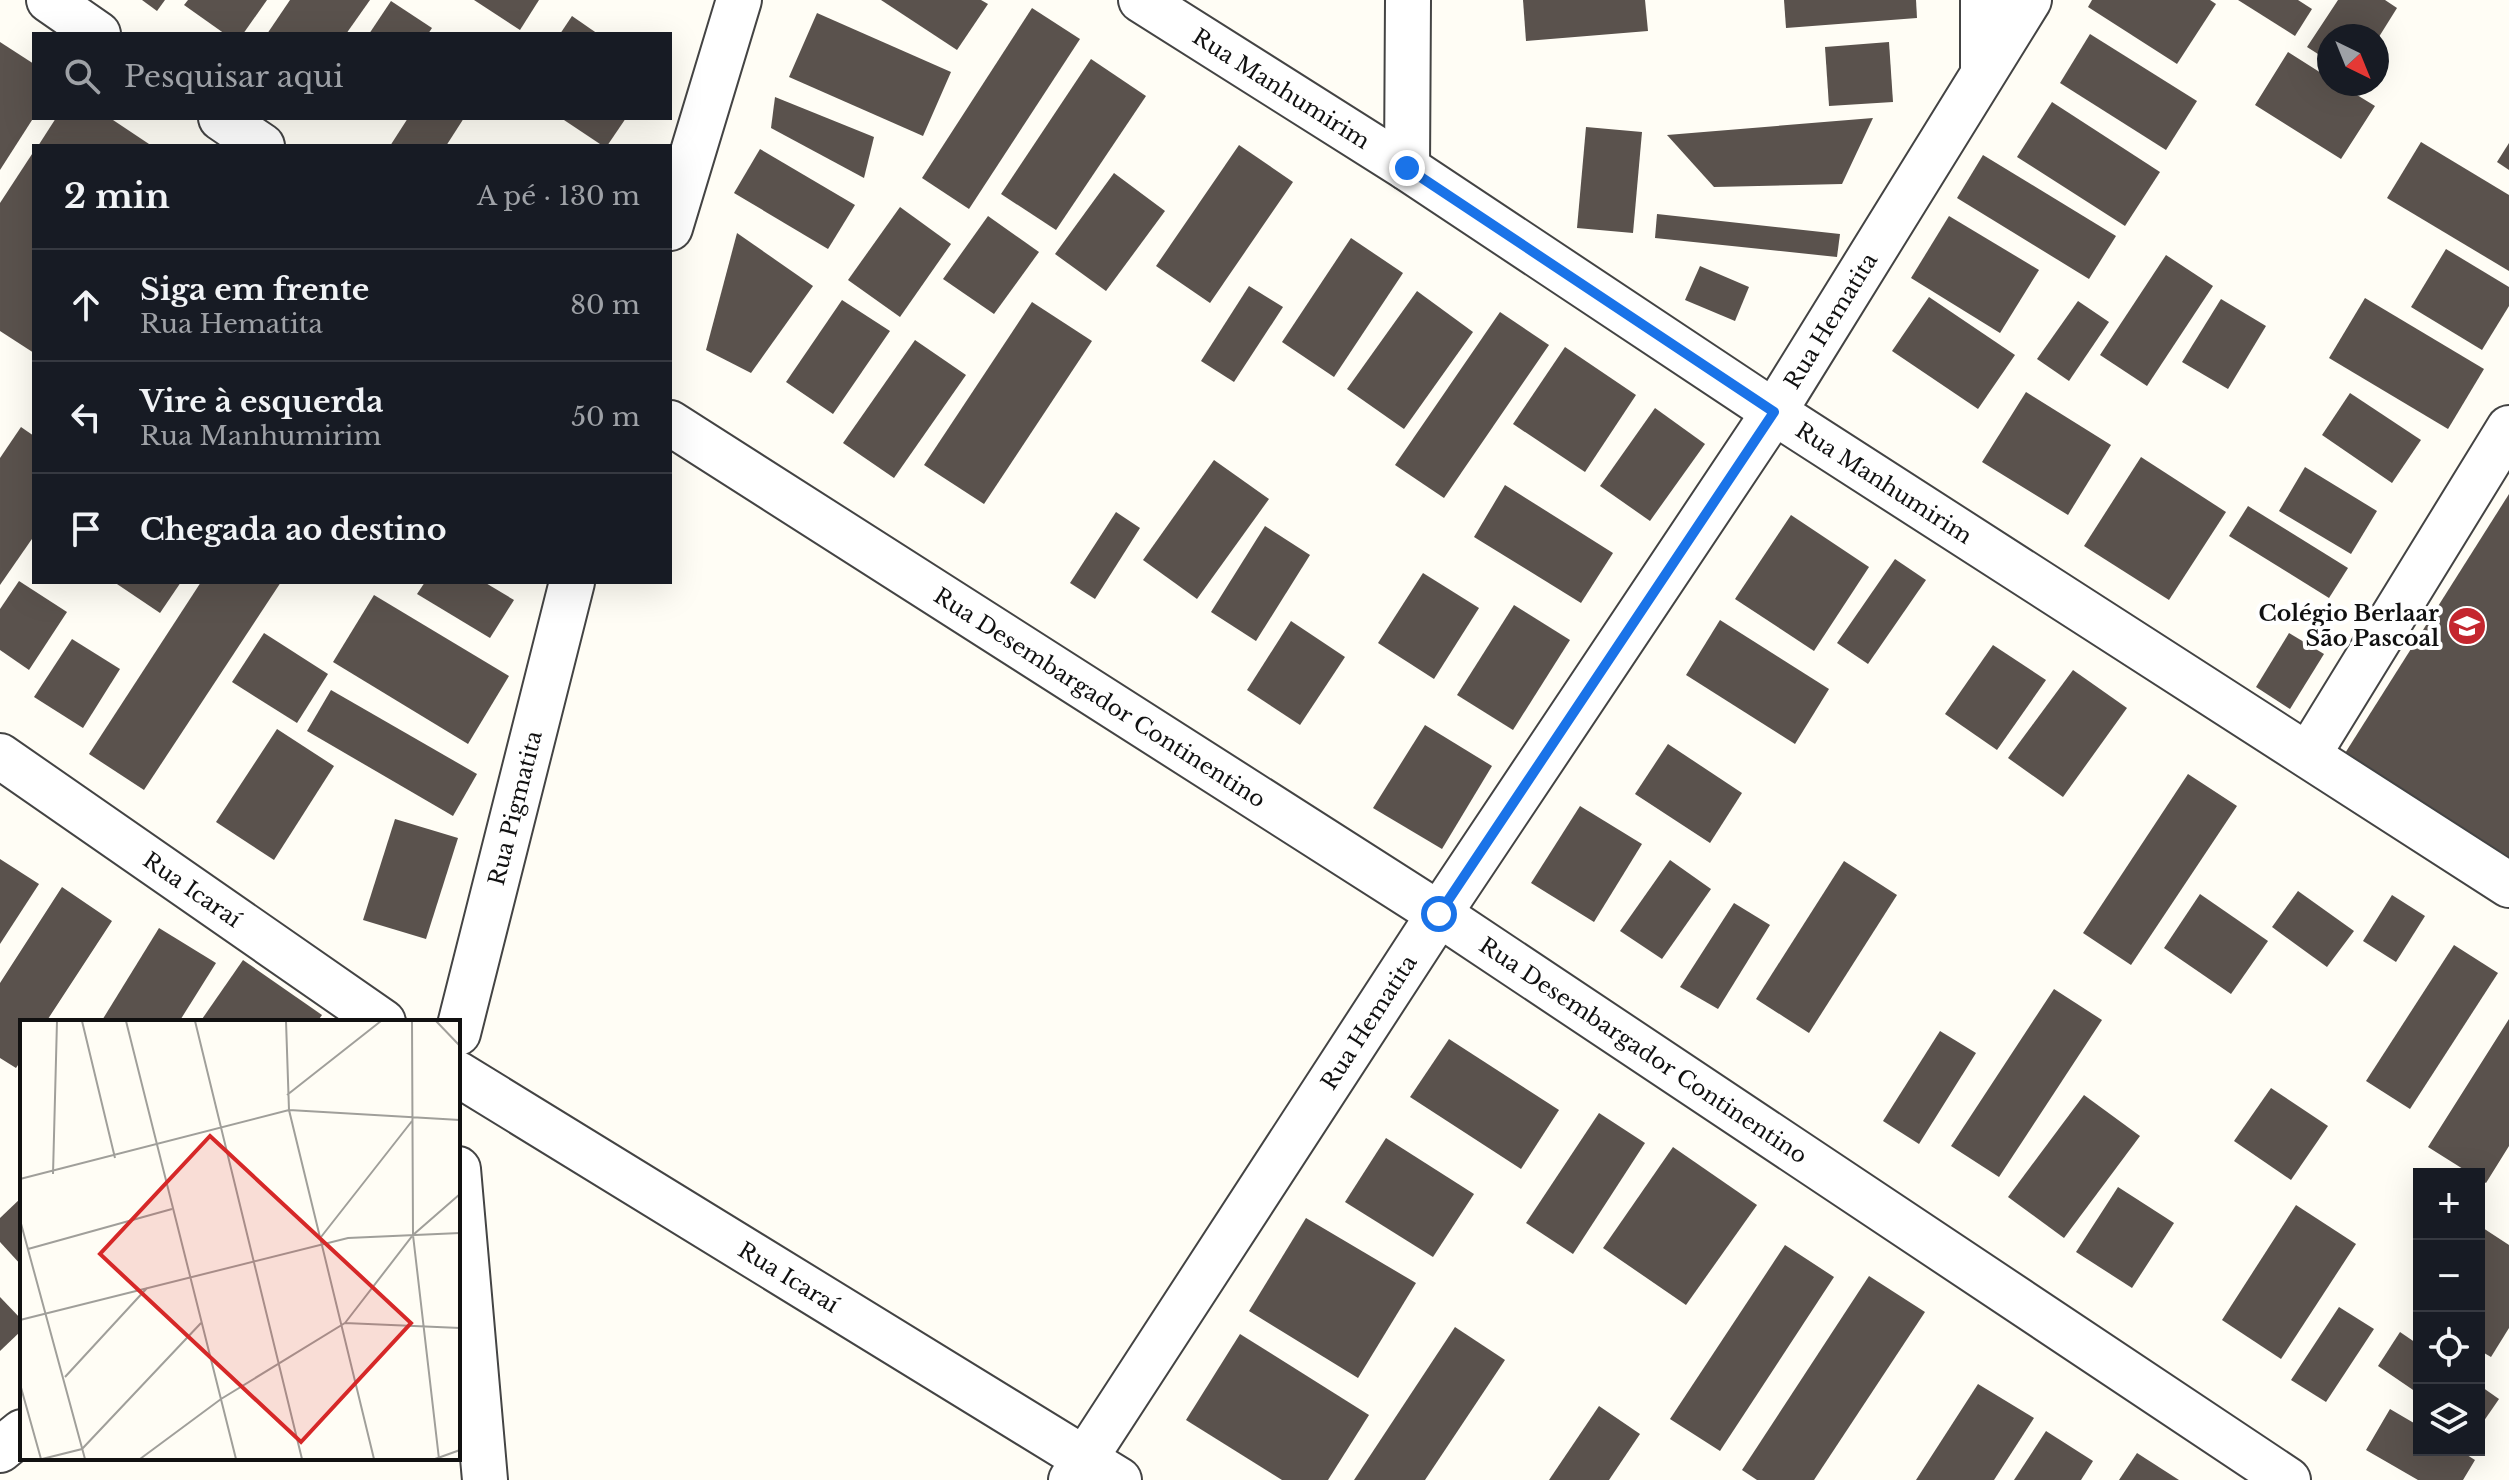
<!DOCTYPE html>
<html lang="pt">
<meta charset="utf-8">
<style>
body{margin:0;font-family:"Libre Baskerville",serif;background:#20242c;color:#f1f3f6}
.controls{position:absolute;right:24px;bottom:24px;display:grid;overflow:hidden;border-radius:0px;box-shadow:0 8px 32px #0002}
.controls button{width:72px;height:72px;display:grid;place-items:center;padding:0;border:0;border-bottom:2px solid #363941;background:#171b24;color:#f1f3f6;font:40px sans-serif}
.compass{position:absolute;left:2317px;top:24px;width:72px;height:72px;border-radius:50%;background:#171b24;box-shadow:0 8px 32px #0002;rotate:137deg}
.stop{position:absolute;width:24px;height:24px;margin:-18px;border:6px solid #1a73e8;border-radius:50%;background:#fff}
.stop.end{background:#1a73e8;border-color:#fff;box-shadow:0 2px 8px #0008}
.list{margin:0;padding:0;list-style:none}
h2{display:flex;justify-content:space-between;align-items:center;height:104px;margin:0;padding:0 32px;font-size:34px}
h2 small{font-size:26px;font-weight:400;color:#9ea1a6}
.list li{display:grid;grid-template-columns:52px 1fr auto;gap:24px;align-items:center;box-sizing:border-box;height:112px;padding:0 32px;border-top:2px solid #363941}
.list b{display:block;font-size:30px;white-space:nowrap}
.list p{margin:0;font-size:26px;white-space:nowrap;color:#9ea1a6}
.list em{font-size:26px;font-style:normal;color:#9ea1a6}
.icon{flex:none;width:44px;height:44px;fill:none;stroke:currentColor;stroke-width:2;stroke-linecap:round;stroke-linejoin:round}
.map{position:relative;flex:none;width:2509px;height:1480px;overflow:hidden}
.search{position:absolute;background:#171b24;box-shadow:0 8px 32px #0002;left:32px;top:32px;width:640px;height:88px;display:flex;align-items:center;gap:20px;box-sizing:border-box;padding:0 28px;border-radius:0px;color:#9ea1a6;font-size:30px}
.panel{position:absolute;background:#171b24;box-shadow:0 8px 32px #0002;left:32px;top:144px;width:640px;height:440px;border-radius:0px}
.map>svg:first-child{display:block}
.building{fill:#5a524d}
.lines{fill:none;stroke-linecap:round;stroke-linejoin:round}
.street-casing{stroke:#444;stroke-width:48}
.street{stroke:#fff;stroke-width:44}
.route{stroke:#1a73e8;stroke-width:10}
.labels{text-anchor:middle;stroke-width:8;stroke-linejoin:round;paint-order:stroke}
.street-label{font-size:22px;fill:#111;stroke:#fff}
.poi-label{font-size:22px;font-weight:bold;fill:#111;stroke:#fff;text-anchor:end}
.inset-road{fill:none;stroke:#a09f9a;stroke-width:2}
.view{fill:#d62828;fill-opacity:0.15;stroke:#d62828;stroke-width:4}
.inset-edge{fill:none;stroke:#111;stroke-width:4}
</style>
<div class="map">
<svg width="2509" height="1480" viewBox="0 0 2509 1480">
<rect width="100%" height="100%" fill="#fffdf5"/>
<g class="building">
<path d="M 142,0 L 165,0 L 157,11 Z"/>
<path d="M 188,0 L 267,0 L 243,34 L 225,34 L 184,5 Z"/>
<path d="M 290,0 L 370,0 L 346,34 L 267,34 Z"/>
<path d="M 474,0 L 539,0 L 520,30 Z"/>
<path d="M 881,0 L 981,0 L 988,4 L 957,50 Z"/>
<path d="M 1523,0 L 1645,0 L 1648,31 L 1526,41 Z"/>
<path d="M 1784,0 L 1916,0 L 1917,18 L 1786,28 Z"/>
<path d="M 2092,0 L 2210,0 L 2216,4 L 2177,64 L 2088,7 Z"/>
<path d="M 2238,0 L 2298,0 L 2312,9 L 2295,36 Z"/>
<path d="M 2338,0 L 2385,0 L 2397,8 L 2377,40 L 2377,36 L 2329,36 L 2329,61 L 2307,47 Z"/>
<path d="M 391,1 L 432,28 L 428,34 L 369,34 Z"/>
<path d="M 1032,8 L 1080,39 L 969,209 L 922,178 Z"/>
<path d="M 817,13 L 951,72 L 923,136 L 789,77 Z"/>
<path d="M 572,16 L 598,34 L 560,34 Z"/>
<path d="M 2090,34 L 2197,101 L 2166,150 L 2060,83 Z"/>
<path d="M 0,42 L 34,64 L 34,117 L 0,170 Z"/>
<path d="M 1889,42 L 1893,102 L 1829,106 L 1825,47 Z"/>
<path d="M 2288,52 L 2329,78 L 2329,84 L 2339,84 L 2375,106 L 2341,159 L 2255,105 Z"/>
<path d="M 1091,59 L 1146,96 L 1056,230 L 1001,194 Z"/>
<path d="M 775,97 L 874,137 L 864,178 L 771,128 Z"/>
<path d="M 2052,102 L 2160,172 L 2125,226 L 2017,157 Z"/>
<path d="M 56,118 L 110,118 L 152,146 L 38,146 Z"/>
<path d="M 408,118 L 464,118 L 446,146 L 390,146 Z"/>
<path d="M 561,118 L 626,118 L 607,146 L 603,146 Z"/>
<path d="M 1873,118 L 1842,184 L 1714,187 L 1667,135 Z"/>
<path d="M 1586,127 L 1642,132 L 1633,233 L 1577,228 Z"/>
<path d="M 2421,142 L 2509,195 L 2509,271 L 2387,198 Z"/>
<path d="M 2509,143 L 2509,170 L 2497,162 Z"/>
<path d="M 1239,145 L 1293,182 L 1210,303 L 1156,266 Z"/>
<path d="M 760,149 L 855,205 L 828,249 L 734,193 Z"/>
<path d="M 34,151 L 34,353 L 0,331 L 0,203 Z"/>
<path d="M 1983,155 L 2116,236 L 2089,279 L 1957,198 Z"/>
<path d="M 1114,173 L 1165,211 L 1106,291 L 1055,254 Z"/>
<path d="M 900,207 L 951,244 L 900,317 L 848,280 Z"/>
<path d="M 1657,214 L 1840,234 L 1837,257 L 1655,238 Z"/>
<path d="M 988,216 L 1039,252 L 994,314 L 943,279 Z"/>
<path d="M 1949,216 L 2039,270 L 2000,333 L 1911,278 Z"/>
<path d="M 737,233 L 813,286 L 751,373 L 706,350 Z"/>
<path d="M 1351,238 L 1403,273 L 1334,377 L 1282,342 Z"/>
<path d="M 2446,249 L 2509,287 L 2509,306 L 2482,350 L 2411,307 Z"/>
<path d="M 2166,255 L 2213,286 L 2147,386 L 2100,355 Z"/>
<path d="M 1700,266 L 1749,287 L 1735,321 L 1685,300 Z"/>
<path d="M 1249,286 L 1283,307 L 1234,382 L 1201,361 Z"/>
<path d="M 1417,291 L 1473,332 L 1404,429 L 1347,389 Z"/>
<path d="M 1929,297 L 2015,355 L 1978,409 L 1892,351 Z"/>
<path d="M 2365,298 L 2484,369 L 2448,429 L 2329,358 Z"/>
<path d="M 2221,299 L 2266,326 L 2228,389 L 2182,362 Z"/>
<path d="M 842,300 L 890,331 L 833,414 L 786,382 Z"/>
<path d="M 2078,301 L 2109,322 L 2069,381 L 2037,359 Z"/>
<path d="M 1032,302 L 1092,341 L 984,504 L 924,465 Z"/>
<path d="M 1500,312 L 1549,345 L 1444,498 L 1395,465 Z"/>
<path d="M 915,340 L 966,375 L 894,478 L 843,443 Z"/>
<path d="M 1565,347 L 1636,395 L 1585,472 L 1513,424 Z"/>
<path d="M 2026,392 L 2111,445 L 2068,515 L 1982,462 Z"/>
<path d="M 2350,393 L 2421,440 L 2392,483 L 2322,435 Z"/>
<path d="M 1655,408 L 1705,444 L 1650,521 L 1600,486 Z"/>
<path d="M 21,427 L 34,436 L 34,536 L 0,585 L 0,458 Z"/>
<path d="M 2141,457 L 2226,512 L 2169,600 L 2084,546 Z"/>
<path d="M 1214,460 L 1269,499 L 1197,599 L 1143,560 Z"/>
<path d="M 2305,467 L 2377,511 L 2351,554 L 2279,511 Z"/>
<path d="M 1505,485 L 1613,553 L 1581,603 L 1474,537 Z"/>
<path d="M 2509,494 L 2509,870 L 2342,758 Z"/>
<path d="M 2248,506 L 2348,568 L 2329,598 L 2229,536 Z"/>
<path d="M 1116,512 L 1140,528 L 1095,599 L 1070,583 Z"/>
<path d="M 1791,515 L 1869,567 L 1814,651 L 1735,599 Z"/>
<path d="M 1265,526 L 1310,555 L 1256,641 L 1211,612 Z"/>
<path d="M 1895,559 L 1926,580 L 1868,664 L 1837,643 Z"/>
<path d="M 1423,573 L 1479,608 L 1434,679 L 1378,643 Z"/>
<path d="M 19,581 L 67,612 L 29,670 L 0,650 L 0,609 Z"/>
<path d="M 114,582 L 181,582 L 160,613 Z"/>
<path d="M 201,582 L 281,582 L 144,790 L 89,754 Z"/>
<path d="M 425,582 L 484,582 L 514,600 L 490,638 L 417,594 Z"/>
<path d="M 374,595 L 509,676 L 468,744 L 333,662 Z"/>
<path d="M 1514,605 L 1570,640 L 1513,730 L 1457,695 Z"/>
<path d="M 1720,620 L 1829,689 L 1795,744 L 1686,675 Z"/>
<path d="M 1291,621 L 1345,657 L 1300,725 L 1247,690 Z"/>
<path d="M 264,633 L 328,674 L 297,723 L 232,682 Z"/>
<path d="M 2289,633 L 2324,654 L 2290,709 L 2256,687 Z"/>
<path d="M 72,639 L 120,669 L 83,728 L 34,697 Z"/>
<path d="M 1993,645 L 2046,680 L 1997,750 L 1945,714 Z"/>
<path d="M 2073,670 L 2127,708 L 2063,797 L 2008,758 Z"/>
<path d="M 331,690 L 477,774 L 453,816 L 307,731 Z"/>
<path d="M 1425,725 L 1492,766 L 1442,849 L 1373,808 Z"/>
<path d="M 277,729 L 334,766 L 274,860 L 216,822 Z"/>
<path d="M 1668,744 L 1742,793 L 1710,843 L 1635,794 Z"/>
<path d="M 2188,774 L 2237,806 L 2131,965 L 2083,933 Z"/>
<path d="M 1580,806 L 1642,844 L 1594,922 L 1531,883 Z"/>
<path d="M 395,819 L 458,838 L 426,939 L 363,920 Z"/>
<path d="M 0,859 L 39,884 L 0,944 Z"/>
<path d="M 1670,860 L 1711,889 L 1662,959 L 1620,931 Z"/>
<path d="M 1844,861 L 1897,895 L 1809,1033 L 1756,999 Z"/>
<path d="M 62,887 L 112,921 L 46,1022 L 22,1022 L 22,1059 L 16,1068 L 0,1058 L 0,983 Z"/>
<path d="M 2298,891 L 2354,931 L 2327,967 L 2272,927 Z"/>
<path d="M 2200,894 L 2268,941 L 2231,994 L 2164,948 Z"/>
<path d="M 2392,895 L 2425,916 L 2396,962 L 2363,941 Z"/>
<path d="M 1734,903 L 1770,925 L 1718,1009 L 1680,987 Z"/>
<path d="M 159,928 L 216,963 L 179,1022 L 101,1022 Z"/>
<path d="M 2454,945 L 2498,973 L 2410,1109 L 2366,1081 Z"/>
<path d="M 243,960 L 322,1015 L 317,1022 L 200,1022 Z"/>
<path d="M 2054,989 L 2102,1020 L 1999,1177 L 1951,1146 Z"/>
<path d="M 2509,1019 L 2509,1146 L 2486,1183 L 2479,1179 L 2479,1174 L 2471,1174 L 2428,1147 Z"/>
<path d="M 1940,1031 L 1976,1053 L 1919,1144 L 1883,1121 Z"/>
<path d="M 1449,1039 L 1559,1110 L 1521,1169 L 1410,1097 Z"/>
<path d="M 2271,1088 L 2328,1126 L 2291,1180 L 2234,1141 Z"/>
<path d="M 2084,1095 L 2140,1136 L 2064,1238 L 2008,1197 Z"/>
<path d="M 1599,1113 L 1645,1143 L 1573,1254 L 1526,1223 Z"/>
<path d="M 1386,1138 L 1474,1194 L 1433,1257 L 1345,1202 Z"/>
<path d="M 1673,1147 L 1757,1205 L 1686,1305 L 1603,1248 Z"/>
<path d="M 2118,1187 L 2174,1223 L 2132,1288 L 2076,1252 Z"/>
<path d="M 22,1197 L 22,1266 L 0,1242 L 0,1218 Z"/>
<path d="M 2296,1205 L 2356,1244 L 2281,1359 L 2222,1320 Z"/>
<path d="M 1306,1218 L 1416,1283 L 1358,1378 L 1249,1311 Z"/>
<path d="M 2483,1228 L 2509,1245 L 2509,1328 L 2491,1357 L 2479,1350 L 2479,1235 Z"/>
<path d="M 1785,1245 L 1834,1277 L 1720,1451 L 1670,1419 Z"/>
<path d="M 1869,1276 L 1925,1312 L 1814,1480 L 1757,1480 L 1742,1470 Z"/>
<path d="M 0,1297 L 22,1320 L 22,1330 L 0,1351 Z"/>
<path d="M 2339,1307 L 2374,1329 L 2326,1402 L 2291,1380 Z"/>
<path d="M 1455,1327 L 1505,1360 L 1425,1480 L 1354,1480 Z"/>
<path d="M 2400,1332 L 2419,1345 L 2419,1394 L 2378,1366 Z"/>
<path d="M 1240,1334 L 1369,1415 L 1328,1480 L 1282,1480 L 1186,1420 Z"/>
<path d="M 1978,1384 L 2034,1418 L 1994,1480 L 1916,1480 Z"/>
<path d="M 2479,1385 L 2499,1399 L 2479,1428 Z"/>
<path d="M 1599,1406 L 1640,1434 L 1609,1480 L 1549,1480 Z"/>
<path d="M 2390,1409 L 2419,1426 L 2419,1450 L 2459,1450 L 2475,1460 L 2463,1480 L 2418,1480 L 2366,1450 Z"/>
<path d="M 2046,1431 L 2093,1461 L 2081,1480 L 2014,1480 Z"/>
<path d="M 2137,1453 L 2179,1480 L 2119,1480 Z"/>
</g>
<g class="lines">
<defs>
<g id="street">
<path d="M 49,0 L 98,34"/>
<path id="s1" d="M 1141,0 L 1407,168 L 1774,412 L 2509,885"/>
<path d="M 1983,0 L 1983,71"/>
<path d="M 221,118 L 262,146"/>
<path d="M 1407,168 L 1408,0"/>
<path d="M 670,228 L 739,0"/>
<path id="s2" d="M 670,423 L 1439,914 L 2288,1480"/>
<path d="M 2308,755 L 2509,428"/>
<path id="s3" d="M 0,756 L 383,1022"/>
<path id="s4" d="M 458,1033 L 572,582"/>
<path id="s5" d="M 458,1074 L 1119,1480"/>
<path d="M 458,1169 L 485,1480"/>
<path d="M 0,1450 L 22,1432"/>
<path id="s6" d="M 1071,1480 L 1439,914 L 1774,412 L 2029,0"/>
</g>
</defs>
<use href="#street" class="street-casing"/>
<use href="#street" class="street"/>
</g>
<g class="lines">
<path class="route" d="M 1407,168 L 1774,412 L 1439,914"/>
</g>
<defs>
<symbol id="school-disc" viewBox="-11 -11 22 22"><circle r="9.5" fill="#c4262e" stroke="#fff"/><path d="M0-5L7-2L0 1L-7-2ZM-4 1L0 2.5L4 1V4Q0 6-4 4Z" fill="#fff"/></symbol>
</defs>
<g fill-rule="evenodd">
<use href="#school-disc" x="2445" y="604" width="44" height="44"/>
</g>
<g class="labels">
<g class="street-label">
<text dy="8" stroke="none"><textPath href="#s1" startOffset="166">Rua Manhumirim</textPath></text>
<text dy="8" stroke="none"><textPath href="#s6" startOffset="1386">Rua Hematita</textPath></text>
<text dy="8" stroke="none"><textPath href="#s1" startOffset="886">Rua Manhumirim</textPath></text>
<text dy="8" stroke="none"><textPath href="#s2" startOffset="510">Rua Desembargador Continentino</textPath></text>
<text dy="8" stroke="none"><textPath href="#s4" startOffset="232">Rua Pigmatita</textPath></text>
<text dy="8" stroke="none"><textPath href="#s3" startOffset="234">Rua Icaraí</textPath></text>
<text dy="8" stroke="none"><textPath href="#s6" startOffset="546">Rua Hematita</textPath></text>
<text dy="8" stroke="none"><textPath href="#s2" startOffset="1158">Rua Desembargador Continentino</textPath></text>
<text dy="8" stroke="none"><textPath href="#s5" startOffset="388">Rua Icaraí</textPath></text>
</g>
<g class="poi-label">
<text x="2439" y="621">Colégio Berlaar<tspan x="2439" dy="25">São Pascoal</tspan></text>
</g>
</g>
<g transform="translate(20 1020)">
<rect width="440" height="440" fill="#fffdf5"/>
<path class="inset-road" d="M 62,1 L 95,138M 106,1 L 216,439M 175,1 L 282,439M 266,1 L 269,90 L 354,439M 392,1 L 393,215 L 419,439M 416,1 L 440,26M 267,75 L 361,1M 33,154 L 37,1M 0,159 L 269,90 L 440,100M 0,200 L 65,439M 301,217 L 392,101M 8,229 L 152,189M 0,300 L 328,218 L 440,213M 325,303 L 393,215 L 440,174M 45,357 L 127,268M 0,364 L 21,439M 22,439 L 62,429 L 181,303M 120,439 L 201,379 L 325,303 L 440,308M 415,439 L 440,430"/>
<path class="view" d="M 190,116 L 391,303 L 281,422 L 80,234 Z"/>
<rect width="440" height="440" class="inset-edge"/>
</g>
</svg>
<div class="controls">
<button>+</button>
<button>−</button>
<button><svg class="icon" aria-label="locate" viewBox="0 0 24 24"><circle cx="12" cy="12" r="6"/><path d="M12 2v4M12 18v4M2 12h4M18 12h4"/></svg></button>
<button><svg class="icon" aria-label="layers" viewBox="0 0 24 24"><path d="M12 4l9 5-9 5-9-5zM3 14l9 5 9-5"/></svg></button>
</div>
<svg class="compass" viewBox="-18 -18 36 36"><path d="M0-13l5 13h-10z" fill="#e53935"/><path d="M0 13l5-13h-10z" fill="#9ea1a6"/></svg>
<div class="stop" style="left:1439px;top:914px"></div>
<div class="stop end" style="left:1407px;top:168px"></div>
<div class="search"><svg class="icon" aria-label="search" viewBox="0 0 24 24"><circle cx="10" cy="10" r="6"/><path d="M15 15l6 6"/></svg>Pesquisar aqui</div>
<section class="panel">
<h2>2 min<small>A pé · 130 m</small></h2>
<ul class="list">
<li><svg class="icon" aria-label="ahead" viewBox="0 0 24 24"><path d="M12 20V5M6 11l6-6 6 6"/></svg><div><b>Siga em frente</b><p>Rua Hematita</p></div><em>80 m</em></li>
<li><svg class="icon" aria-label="left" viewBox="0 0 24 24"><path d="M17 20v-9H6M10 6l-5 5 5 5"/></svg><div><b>Vire à esquerda</b><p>Rua Manhumirim</p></div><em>50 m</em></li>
<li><svg class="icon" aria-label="arrive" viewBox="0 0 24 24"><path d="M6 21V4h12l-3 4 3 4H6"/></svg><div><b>Chegada ao destino</b></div></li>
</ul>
</section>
</div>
